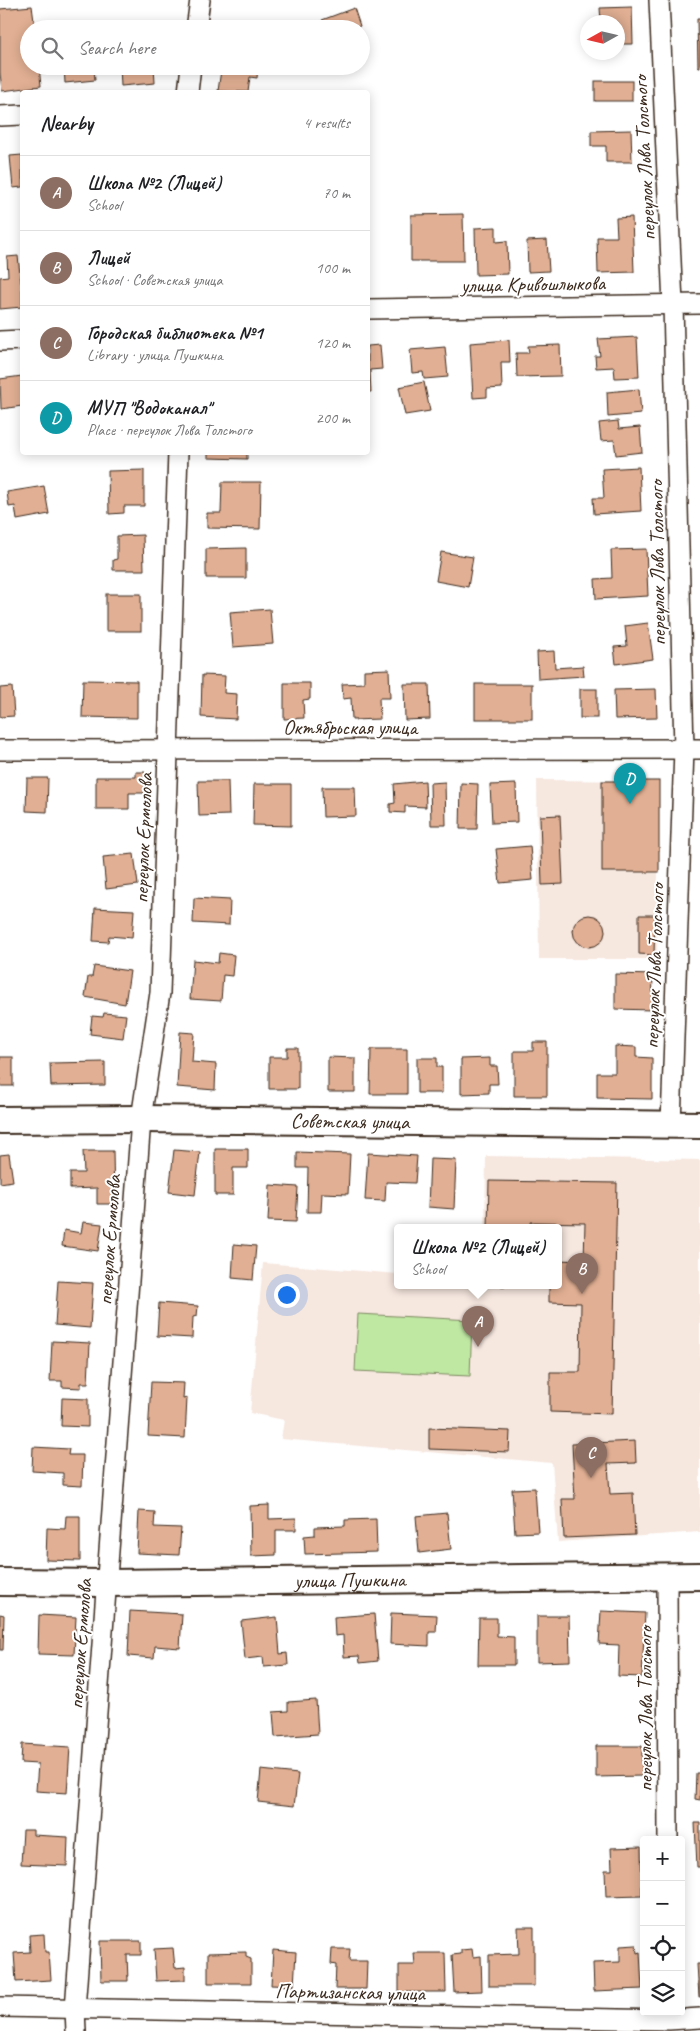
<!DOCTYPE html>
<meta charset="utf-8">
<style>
body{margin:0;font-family:Caveat,sans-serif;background:#f6f6f6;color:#202124}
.controls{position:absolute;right:15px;bottom:15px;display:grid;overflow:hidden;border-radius:5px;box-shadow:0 2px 12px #0003}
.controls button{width:45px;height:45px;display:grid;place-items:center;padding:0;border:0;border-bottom:1px solid #e0e0e0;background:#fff;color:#202124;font:25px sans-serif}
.compass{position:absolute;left:580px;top:15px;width:45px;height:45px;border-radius:50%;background:#fff;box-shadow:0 2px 12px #0003;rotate:262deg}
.you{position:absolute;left:286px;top:1294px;width:18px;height:18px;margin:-12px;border:4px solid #fff;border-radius:50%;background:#1a73e8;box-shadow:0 0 0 8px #1a73e833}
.badge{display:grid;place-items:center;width:32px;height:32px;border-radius:50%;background:#111827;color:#fff;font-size:16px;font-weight:700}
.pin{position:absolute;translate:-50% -41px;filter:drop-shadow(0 1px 2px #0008)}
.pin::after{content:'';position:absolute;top:26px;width:18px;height:15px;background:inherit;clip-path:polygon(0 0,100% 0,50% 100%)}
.popup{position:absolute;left:394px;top:1224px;width:168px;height:65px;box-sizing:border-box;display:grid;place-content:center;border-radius:5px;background:#fff;filter:drop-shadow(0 1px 4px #0005);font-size:16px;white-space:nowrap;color:#757577}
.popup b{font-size:19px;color:#202124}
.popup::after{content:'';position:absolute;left:50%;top:100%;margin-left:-10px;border:10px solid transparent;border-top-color:#fff}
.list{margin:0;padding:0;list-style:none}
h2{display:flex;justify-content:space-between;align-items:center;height:65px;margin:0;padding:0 20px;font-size:21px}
h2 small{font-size:16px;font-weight:400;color:#757577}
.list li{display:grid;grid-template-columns:32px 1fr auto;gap:15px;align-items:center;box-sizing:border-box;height:75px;padding:0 20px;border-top:1px solid #e0e0e0}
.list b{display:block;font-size:19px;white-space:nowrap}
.list p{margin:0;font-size:16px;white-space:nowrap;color:#757577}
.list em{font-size:16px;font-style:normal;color:#757577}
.icon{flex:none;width:28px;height:28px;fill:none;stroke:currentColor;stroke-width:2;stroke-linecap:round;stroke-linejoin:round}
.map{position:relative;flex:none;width:700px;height:2031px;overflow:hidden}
.search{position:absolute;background:#fff;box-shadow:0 2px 12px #0003;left:20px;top:20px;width:350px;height:55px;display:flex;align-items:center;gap:12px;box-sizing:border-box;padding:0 18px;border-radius:28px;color:#757577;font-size:19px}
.panel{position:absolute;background:#fff;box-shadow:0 2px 12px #0003;left:20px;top:90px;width:350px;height:365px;border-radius:5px}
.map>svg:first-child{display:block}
.built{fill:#f6e7df}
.green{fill:#bfe8a3;stroke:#7d8960}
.building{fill:#e1af93;stroke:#3b2a1e}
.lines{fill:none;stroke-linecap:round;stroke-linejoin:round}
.street-casing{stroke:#3b2a1e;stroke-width:22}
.secondary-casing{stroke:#3b2a1e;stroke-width:30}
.street{stroke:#fff;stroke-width:19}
.secondary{stroke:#fff;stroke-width:26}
.labels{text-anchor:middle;stroke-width:4;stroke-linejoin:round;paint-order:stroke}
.street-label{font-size:21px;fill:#3b2a1e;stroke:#fff}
</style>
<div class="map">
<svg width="700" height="2031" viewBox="0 0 700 2031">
<rect width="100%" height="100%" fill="#fff"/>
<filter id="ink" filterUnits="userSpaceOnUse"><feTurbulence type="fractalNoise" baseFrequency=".02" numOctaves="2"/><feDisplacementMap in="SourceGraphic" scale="10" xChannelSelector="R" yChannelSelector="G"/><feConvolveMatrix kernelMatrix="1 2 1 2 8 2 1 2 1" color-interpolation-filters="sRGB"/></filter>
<g filter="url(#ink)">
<g class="built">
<path d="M 537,780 L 659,781 L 657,959 L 539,959 Z"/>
<path d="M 486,1156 L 700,1160 L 700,1532 L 558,1542 L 552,1463 L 281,1439 L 284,1420 L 250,1413 L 263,1263 L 398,1274 L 398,1286 L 558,1286 L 558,1228 L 485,1228 Z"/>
</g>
<path class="green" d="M 358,1314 L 472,1320 L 470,1376 L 355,1371 Z"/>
<g class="building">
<path d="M 32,6 L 35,29 L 29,29 L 29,66 L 39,66 L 41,86 L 2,91 L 0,73 L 0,9 Z"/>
<path d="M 632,7 L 633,44 L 618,44 L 618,22 L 601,22 L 600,8 Z"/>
<path d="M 354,8 L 360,26 L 353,29 L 325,29 L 322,20 Z"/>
<path d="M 697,19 L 700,19 L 700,67 L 698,67 Z"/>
<path d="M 64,66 L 94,66 L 95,80 L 65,83 Z"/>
<path d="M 120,66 L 154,66 L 155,83 L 121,86 Z"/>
<path d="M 243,66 L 258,66 L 257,78 L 250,77 L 248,92 L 218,91 L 221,70 L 242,73 Z"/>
<rect x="595" y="81" width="37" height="20"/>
<path d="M 631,130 L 632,162 L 606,162 L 606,146 L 591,146 L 591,131 Z"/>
<path d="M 22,155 L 22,187 L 13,188 L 10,156 Z"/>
<path d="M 463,214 L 464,261 L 411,261 L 411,215 Z"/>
<path d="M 632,217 L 634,272 L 598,273 L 597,237 L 617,237 L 616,218 Z"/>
<path d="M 496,227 L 496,242 L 507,241 L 508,274 L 476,275 L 475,228 Z"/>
<path d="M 547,240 L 549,271 L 528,272 L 527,241 Z"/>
<path d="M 18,256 L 21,283 L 22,283 L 22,307 L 0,309 L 0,277 L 8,276 L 7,257 Z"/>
<path d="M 637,337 L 639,377 L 615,378 L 614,367 L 596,368 L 595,356 L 600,356 L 598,339 Z"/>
<path d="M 509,340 L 510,362 L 501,362 L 502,388 L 487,389 L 487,397 L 473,398 L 470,343 Z"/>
<path d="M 380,345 L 382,369 L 370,370 L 371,392 L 368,392 L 368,346 Z"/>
<path d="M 560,345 L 561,376 L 517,377 L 516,353 L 529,353 L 528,346 Z"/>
<path d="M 445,347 L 448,377 L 424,379 L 423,372 L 412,373 L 410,350 Z"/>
<path d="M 22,376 L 22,406 L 1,409 L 0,379 Z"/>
<path d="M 424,382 L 430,411 L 405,415 L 399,387 Z"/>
<path d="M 639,389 L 641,414 L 608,417 L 607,392 Z"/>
<path d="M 618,421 L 619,429 L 640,427 L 642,452 L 616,455 L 614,440 L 601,441 L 599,423 Z"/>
<path d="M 208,452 L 247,452 L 247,459 L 208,458 Z"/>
<path d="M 639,467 L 641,511 L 594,514 L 593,498 L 604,498 L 602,469 Z"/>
<path d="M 144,470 L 144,506 L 124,506 L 124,513 L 109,514 L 108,471 Z"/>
<path d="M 222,482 L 261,482 L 260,529 L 207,528 L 207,513 L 221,513 Z"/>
<path d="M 44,486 L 49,514 L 17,520 L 15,506 L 9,507 L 7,492 Z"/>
<path d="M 143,535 L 144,570 L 113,570 L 113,560 L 117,559 L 117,536 Z"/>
<path d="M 246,548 L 246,578 L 206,578 L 206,549 Z"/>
<path d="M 646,549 L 648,596 L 596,599 L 595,579 L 612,578 L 611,550 Z"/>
<path d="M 441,552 L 473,557 L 468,587 L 436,581 Z"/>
<rect x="106" y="594" width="35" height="37"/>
<path d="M 270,609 L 273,644 L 233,647 L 230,612 Z"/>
<path d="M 648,623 L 653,659 L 616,664 L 614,647 L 627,646 L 625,626 Z"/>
<path d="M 554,651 L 555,668 L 583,666 L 584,676 L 538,679 L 537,652 Z"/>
<path d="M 389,669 L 390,698 L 379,698 L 380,719 L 352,720 L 351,698 L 343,699 L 342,684 L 364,683 L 364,670 Z"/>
<path d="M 202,675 L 225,676 L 224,693 L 237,694 L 236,719 L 201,717 Z"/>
<path d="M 83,680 L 137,681 L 137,718 L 82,717 Z"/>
<path d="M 284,683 L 310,683 L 310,699 L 303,700 L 304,718 L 284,719 Z"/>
<path d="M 404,684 L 429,684 L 430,719 L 405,720 Z"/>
<rect x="475" y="684" width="57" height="35"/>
<path d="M 12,687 L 14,716 L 0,717 L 0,688 Z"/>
<rect x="580" y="689" width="17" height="29"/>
<path d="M 656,689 L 657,718 L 615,719 L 614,690 Z"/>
<path d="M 136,772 L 145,772 L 145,793 L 129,793 L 129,809 L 96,809 L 96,777 L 136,777 Z"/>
<path d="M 27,778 L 48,778 L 47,812 L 26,811 Z"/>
<path d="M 198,781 L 228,781 L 229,815 L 199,816 Z"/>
<path d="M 425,781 L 426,807 L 405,806 L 405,813 L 390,812 L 390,804 L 395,803 L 394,784 Z"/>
<rect x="602" y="781" width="57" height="91"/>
<path d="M 445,782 L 446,825 L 431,825 L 430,783 Z"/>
<path d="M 461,783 L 478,784 L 477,829 L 460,829 Z"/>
<path d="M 254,784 L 291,784 L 291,826 L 253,825 Z"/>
<path d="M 516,784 L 517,822 L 492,823 L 490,785 Z"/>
<path d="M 322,787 L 355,787 L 356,816 L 323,817 Z"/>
<path d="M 560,815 L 563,884 L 542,885 L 540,816 Z"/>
<path d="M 530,846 L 533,880 L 500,883 L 496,849 Z"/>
<path d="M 134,854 L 138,885 L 106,889 L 103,857 Z"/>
<path d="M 194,898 L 230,900 L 229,925 L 193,923 Z"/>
<path d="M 95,908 L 134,910 L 132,938 L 109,936 L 108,942 L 93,941 Z"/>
<circle cx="589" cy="931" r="16"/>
<path d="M 639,915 L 655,915 L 654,955 L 639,954 Z"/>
<path d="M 219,953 L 234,955 L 232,976 L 223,975 L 221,1001 L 190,999 L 193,960 L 218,963 Z"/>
<path d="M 94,966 L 130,971 L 125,1004 L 85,997 L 88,977 L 92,977 Z"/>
<path d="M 615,974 L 653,975 L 652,1010 L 615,1009 Z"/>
<path d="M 104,1013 L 126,1015 L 123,1038 L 90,1034 L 92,1016 L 103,1017 Z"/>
<path d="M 180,1032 L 194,1033 L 192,1062 L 216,1064 L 215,1090 L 177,1087 Z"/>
<path d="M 533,1042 L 547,1042 L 547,1096 L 514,1096 L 514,1051 L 533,1051 Z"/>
<path d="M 615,1046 L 636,1047 L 636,1057 L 652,1058 L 652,1099 L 597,1098 L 597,1073 L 615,1073 Z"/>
<path d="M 287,1048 L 298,1048 L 298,1089 L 269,1089 L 269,1057 L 287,1057 Z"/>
<path d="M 371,1049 L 407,1049 L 407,1094 L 370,1094 Z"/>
<rect x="0" y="1057" width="13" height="29"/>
<path d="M 328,1057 L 355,1058 L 355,1092 L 328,1092 Z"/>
<path d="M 417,1058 L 437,1058 L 437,1067 L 442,1067 L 442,1093 L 417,1093 Z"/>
<path d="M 490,1058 L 490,1066 L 497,1066 L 498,1084 L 489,1084 L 489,1093 L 461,1094 L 461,1059 Z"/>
<path d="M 105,1062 L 105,1085 L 51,1086 L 50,1063 Z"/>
<path d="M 215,1149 L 248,1149 L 248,1168 L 233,1168 L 233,1195 L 215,1195 Z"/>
<path d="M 174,1150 L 200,1152 L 195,1195 L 169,1192 Z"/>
<path d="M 83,1151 L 113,1151 L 114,1204 L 97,1204 L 97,1188 L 70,1189 L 70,1173 L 84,1173 Z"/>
<path d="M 297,1152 L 350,1154 L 348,1194 L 322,1193 L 321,1212 L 307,1212 L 308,1168 L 297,1168 Z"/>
<path d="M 368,1153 L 417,1156 L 415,1183 L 386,1182 L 385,1201 L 365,1200 Z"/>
<path d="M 9,1154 L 13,1181 L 0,1183 L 0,1155 Z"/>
<path d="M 430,1159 L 456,1160 L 454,1209 L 428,1207 Z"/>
<path d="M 489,1181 L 617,1183 L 612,1414 L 550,1412 L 550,1372 L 580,1372 L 581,1303 L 549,1302 L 549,1287 L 501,1286 L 558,1286 L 558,1260 L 584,1261 L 585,1223 L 531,1222 L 531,1228 L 488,1228 Z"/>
<path d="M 270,1185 L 298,1187 L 296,1222 L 268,1221 Z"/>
<path d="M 83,1222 L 102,1224 L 98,1251 L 62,1246 L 64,1230 L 81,1233 Z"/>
<path d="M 234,1244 L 256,1246 L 253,1280 L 232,1278 Z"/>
<path d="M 58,1281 L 93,1283 L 90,1328 L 55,1325 Z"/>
<path d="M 159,1303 L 198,1306 L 197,1316 L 193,1317 L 192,1338 L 157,1336 Z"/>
<path d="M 52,1341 L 90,1343 L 88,1383 L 81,1383 L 81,1388 L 62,1387 L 62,1381 L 50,1381 Z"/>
<path d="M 151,1382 L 184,1383 L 183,1399 L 187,1398 L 185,1438 L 148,1436 Z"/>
<path d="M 62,1398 L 88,1399 L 88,1427 L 61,1426 Z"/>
<path d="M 429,1428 L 510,1431 L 509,1452 L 429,1449 Z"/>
<path d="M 635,1441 L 636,1463 L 608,1464 L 610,1494 L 633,1493 L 635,1535 L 564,1538 L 562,1499 L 575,1499 L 572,1444 Z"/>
<path d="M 33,1447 L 69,1449 L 68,1455 L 83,1455 L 82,1486 L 63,1485 L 63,1473 L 32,1471 Z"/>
<path d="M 535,1488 L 538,1532 L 515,1533 L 512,1489 Z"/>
<path d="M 269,1505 L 269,1519 L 296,1518 L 296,1530 L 276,1530 L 276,1555 L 251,1556 L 250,1506 Z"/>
<path d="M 139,1511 L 155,1512 L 154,1527 L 181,1528 L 179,1555 L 137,1553 Z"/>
<path d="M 447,1513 L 451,1549 L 419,1553 L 416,1516 Z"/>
<path d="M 66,1516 L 80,1516 L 80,1561 L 46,1560 L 47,1528 L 65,1529 Z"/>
<path d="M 376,1519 L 377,1552 L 305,1554 L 304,1536 L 315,1535 L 315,1527 L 345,1526 L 345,1520 Z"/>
<path d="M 130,1611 L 182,1614 L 180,1648 L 155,1646 L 154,1658 L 128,1656 Z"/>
<path d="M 601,1611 L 645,1613 L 642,1677 L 618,1676 L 619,1645 L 599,1644 Z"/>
<path d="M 391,1613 L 437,1615 L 436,1632 L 429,1632 L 429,1646 L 390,1644 Z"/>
<path d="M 0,1614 L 4,1615 L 3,1650 L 0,1650 Z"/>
<path d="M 374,1614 L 378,1661 L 360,1663 L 359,1656 L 344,1657 L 343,1635 L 335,1636 L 334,1617 Z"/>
<path d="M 39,1615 L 76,1617 L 74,1655 L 38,1654 Z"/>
<path d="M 537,1616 L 569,1616 L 570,1661 L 537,1662 Z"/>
<path d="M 277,1617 L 280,1654 L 287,1653 L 288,1665 L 264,1667 L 263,1657 L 245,1659 L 241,1621 Z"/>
<path d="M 479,1618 L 497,1618 L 497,1636 L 514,1637 L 514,1665 L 478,1665 Z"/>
<path d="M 316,1700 L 318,1734 L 275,1737 L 273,1712 L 288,1711 L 288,1702 Z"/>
<path d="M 22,1744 L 70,1747 L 67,1793 L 36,1791 L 38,1764 L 21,1763 Z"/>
<path d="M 596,1746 L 642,1746 L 642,1776 L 596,1777 Z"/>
<path d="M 261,1770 L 298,1774 L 294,1806 L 258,1802 Z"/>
<path d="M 696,1773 L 700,1773 L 700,1800 L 695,1799 Z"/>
<path d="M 695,1823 L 700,1823 L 700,1867 L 697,1867 Z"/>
<path d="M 23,1830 L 33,1830 L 33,1835 L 68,1837 L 67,1866 L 21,1864 Z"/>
<path d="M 641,1847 L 642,1896 L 606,1897 L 605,1870 L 612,1870 L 611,1848 Z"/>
<path d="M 518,1927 L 534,1927 L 534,1986 L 489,1986 L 489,1955 L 519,1954 Z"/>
<path d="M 44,1934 L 45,1952 L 49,1952 L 51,1980 L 16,1982 L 14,1953 L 30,1952 L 29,1935 Z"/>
<path d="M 100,1941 L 141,1941 L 141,1955 L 127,1955 L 128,1981 L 101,1981 Z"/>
<path d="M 636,1945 L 637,1953 L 640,1952 L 642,1989 L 594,1991 L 593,1963 L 620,1962 L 620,1946 Z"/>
<path d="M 173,1948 L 175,1968 L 185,1967 L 185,1980 L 156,1981 L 154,1949 Z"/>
<path d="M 332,1949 L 350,1949 L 349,1961 L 367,1961 L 366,1989 L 335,1989 L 336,1965 L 331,1964 Z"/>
<path d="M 472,1949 L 473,1957 L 481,1956 L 482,1991 L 454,1992 L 452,1955 L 461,1954 L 461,1950 Z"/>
<path d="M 273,1950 L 296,1952 L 294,1986 L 271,1985 Z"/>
<path d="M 246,1952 L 246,1957 L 251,1959 L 251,1983 L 208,1983 L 208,1953 Z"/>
<path d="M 414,1953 L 445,1953 L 446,1992 L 399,1992 L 399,1965 L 415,1965 Z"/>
<path d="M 697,1964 L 700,1964 L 700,1997 L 699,1997 Z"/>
</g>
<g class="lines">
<defs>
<g id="street">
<path d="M 659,0 L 673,304 L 684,749 L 671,1124"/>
<path d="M 196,29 L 200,0"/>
<path d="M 188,92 L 191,66"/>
<path d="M 0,116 L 22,115"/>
<path d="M 368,309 L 700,304"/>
<path d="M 0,341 L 22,340"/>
<path d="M 0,750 L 700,749"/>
<path d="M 667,1577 L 668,1840"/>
<path d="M 0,2007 L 669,2020 L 700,2018"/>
<path d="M 76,2031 L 75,2009 L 141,1119 L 160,993 L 178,452"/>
</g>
<g id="secondary">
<path id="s1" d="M 0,1120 L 141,1119 L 700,1125"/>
<path id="s2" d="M 0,1582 L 107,1583 L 700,1576"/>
</g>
</defs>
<use href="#street" class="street-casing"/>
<use href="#secondary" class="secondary-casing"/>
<use href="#street" class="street"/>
<use href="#secondary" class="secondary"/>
</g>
</g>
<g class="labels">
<g class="street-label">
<text transform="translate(644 158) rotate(-93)" y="7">переулок Льва Толстого</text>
<text transform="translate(533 284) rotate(-1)" y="7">улица Кривошлыкова</text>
<text transform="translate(657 563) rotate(-91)" y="7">переулок Льва Толстого</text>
<text x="350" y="734">Октябрьская улица</text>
<text transform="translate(143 838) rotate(-88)" y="7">переулок Ермолова</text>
<text transform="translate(654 966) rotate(-88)" y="7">переулок Льва Толстого</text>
<text dy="7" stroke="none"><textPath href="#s1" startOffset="350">Советская улица</textPath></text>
<text transform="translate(109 1240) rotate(-86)" y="7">переулок Ермолова</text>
<text dy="7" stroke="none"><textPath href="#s2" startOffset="350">улица Пушкина</textPath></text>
<text transform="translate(80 1644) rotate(-86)" y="7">переулок Ермолова</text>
<text transform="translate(645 1709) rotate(-90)" y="7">переулок Льва Толстого</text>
<text transform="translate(350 1992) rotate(1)" y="7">Партизанская улица</text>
</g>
</g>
</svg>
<div class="controls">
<button>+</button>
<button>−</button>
<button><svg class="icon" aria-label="locate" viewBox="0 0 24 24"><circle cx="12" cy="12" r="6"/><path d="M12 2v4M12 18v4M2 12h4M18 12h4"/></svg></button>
<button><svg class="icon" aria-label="layers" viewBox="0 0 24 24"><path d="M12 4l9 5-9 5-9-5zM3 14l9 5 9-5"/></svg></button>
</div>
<svg class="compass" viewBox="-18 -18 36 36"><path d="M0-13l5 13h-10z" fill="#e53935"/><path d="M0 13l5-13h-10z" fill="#757577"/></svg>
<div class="you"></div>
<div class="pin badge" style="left:478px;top:1347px;background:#8d6e63">A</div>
<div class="popup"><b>Школа №2 (Лицей)</b>School</div>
<div class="pin badge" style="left:582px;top:1294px;background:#8d6e63">B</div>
<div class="pin badge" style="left:591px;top:1478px;background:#8d6e63">C</div>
<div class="pin badge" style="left:630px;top:804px;background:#0f9aa8">D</div>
<div class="search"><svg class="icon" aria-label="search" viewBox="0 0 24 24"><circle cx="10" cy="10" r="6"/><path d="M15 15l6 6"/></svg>Search here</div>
<section class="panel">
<h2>Nearby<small>4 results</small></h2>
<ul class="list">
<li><span class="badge" style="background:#8d6e63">A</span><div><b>Школа №2 (Лицей)</b><p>School</p></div><em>70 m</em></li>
<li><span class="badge" style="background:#8d6e63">B</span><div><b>Лицей</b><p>School · Советская улица</p></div><em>100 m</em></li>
<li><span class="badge" style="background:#8d6e63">C</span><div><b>Городская библиотека №1</b><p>Library · улица Пушкина</p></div><em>120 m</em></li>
<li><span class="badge" style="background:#0f9aa8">D</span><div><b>МУП &quot;Водоканал&quot;</b><p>Place · переулок Льва Толстого</p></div><em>200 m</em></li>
</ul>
</section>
</div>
